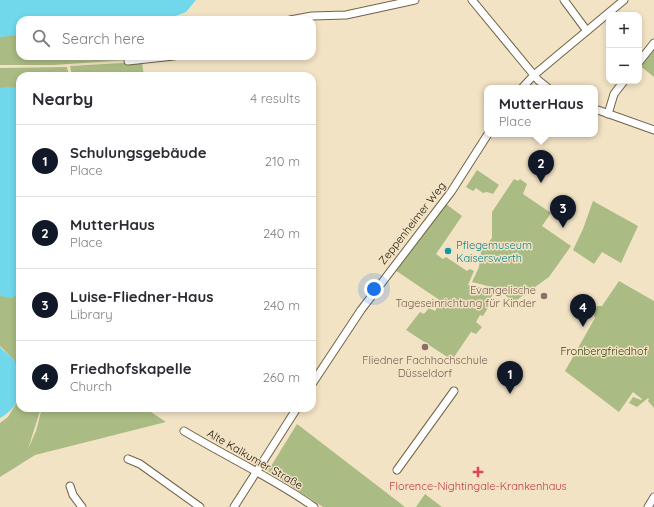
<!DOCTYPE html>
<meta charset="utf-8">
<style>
body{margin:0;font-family:Quicksand,sans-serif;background:#f7f7f7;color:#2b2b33}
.controls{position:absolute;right:12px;top:12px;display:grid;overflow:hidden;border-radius:8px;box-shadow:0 2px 6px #0003}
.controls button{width:36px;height:36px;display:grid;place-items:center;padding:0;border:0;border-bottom:1px solid #e1e1e2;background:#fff;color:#2b2b33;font:20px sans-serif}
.you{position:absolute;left:374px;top:289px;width:14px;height:14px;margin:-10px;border:3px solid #fff;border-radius:50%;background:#1a73e8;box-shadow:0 0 0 6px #1a73e833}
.badge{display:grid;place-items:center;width:26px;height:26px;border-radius:50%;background:#111827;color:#fff;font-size:13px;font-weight:700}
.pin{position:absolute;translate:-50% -33px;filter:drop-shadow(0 1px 2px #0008)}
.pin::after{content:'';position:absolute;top:21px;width:14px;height:12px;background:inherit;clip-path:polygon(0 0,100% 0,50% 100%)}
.popup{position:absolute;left:484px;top:85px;width:114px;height:52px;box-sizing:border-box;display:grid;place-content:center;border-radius:8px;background:#fff;filter:drop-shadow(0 1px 3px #0005);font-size:13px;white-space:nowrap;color:#7c7c81}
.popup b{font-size:15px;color:#2b2b33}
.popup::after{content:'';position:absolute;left:50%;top:100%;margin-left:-8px;border:8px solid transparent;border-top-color:#fff}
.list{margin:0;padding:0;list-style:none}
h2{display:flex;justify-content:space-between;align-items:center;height:52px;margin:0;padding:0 16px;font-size:17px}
h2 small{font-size:13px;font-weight:400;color:#7c7c81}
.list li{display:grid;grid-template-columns:26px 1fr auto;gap:12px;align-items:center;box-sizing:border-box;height:72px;padding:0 16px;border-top:1px solid #e1e1e2}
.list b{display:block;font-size:15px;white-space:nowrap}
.list p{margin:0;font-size:13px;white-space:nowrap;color:#7c7c81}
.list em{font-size:13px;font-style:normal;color:#7c7c81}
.icon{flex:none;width:22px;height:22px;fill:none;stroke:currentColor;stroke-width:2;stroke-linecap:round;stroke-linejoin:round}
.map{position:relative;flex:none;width:654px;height:507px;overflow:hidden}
.search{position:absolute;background:#fff;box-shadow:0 2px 6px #0003;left:16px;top:16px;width:300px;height:44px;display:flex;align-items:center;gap:10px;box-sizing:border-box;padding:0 14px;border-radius:12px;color:#7c7c81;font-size:15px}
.panel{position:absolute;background:#fff;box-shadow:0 2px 6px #0003;left:16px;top:72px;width:300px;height:340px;border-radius:12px}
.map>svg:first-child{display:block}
.green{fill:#aabb83}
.water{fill:#71d8ec}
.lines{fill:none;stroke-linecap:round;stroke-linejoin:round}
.minor-casing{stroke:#716349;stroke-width:9}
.minor{stroke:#fff;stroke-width:7}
.culture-dot{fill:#0f9aa8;stroke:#f3e3c5;stroke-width:1.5}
.education-dot{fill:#8d6e63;stroke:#f3e3c5;stroke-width:1.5}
.health-dot{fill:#e0444e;stroke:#f3e3c5;stroke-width:1.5}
.labels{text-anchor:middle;stroke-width:3;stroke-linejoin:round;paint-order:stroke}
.street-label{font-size:11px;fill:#151006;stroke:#f3e3c5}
.culture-label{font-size:11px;fill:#0d838f;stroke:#f3e3c5;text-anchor:start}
.education-label{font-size:11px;fill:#785e54;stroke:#f3e3c5;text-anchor:end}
.park-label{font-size:11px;fill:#334008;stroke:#f3e3c5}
.health-label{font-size:11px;fill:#be3a42;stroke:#f3e3c5}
</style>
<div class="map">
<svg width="654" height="507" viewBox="0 0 654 507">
<rect width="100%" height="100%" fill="#f3e3c5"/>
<g class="green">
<path d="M 12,35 L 20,35 L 20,56 L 128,56 L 128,60 L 53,65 L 0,65 L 0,37 Z"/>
<path d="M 654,48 L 654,77 L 639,65 Z"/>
<path d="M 142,62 L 144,76 L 72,76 L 70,66 Z"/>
<path d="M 67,67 L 69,76 L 20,76 L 20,88 L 0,88 L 0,68 Z"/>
<path d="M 477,170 L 499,185 L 493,194 L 487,192 L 483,193 L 476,188 L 473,191 L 466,187 Z"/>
<path d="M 514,179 L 518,181 L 520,179 L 527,184 L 523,194 L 551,213 L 542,226 L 571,246 L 549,277 L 514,302 L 496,288 L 472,282 L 479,267 L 481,251 L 492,238 L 492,212 Z"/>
<path d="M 593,201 L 638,226 L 621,263 L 602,252 L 594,264 L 573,250 L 583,229 Z"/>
<path d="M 446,204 L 462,216 L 436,254 L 443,259 L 446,257 L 467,271 L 470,269 L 474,271 L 468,285 L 488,289 L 495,292 L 489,300 L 491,303 L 483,316 L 480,315 L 476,322 L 482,327 L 476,334 L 471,332 L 452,360 L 406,330 L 420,312 L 424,314 L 429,308 L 435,311 L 441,301 L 395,270 Z"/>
<path d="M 619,281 L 654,301 L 654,408 L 648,401 L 649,399 L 648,398 L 637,407 L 629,403 L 633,397 L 641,400 L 642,399 L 633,392 L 619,412 L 565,371 L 595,318 L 593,313 L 597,306 L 602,306 Z"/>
<path d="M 20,293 L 20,408 L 41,408 L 28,449 L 36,431 L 42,408 L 145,408 L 166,422 L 35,455 L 0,477 L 0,423 L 8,417 L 17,402 L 18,392 L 14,360 L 0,346 L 0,296 L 16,296 Z"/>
<path d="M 297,424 L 405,507 L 323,507 L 268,471 Z"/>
<path d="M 425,494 L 442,507 L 416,507 Z"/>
</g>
<g class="water">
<path d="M 0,0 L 196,0 L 186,12 L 165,20 L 20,20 L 20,35 L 0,37 Z"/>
<path d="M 9,87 L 20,88 L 20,293 L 12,298 L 0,296 L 0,88 Z"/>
<path d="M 0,347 C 4,352 10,355 14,360 C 18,366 20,395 17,401 C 14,408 7,414 0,418 Z"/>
</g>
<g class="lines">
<defs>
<g id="minor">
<path d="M 472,0 L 538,80 L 548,88"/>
<path d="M 564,0 L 587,31"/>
<path d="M 290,20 L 312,16 L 346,15 L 415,0"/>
<path d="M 128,61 L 174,56"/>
<path d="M 639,62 L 654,43"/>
<path d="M 522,88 L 534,75 L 624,0"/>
<path d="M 595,109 L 654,130"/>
<path d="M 608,114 L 614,94 L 624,81"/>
<path d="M 312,384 L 361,310 L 451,192 L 488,134"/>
<path d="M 184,431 C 227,457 273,478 314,507"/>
<path d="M 128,459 L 140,464 L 200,507"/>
<path d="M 397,470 L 454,391"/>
<path d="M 70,486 L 73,495 L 82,507"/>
<path d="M 234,507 L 297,408"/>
<path d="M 648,507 L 654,497"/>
</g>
</defs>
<use href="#minor" class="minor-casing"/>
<use href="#minor" class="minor"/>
</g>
<circle class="culture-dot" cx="448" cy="251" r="4"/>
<g class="education-dot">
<circle cx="544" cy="296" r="4"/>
<circle cx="425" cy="347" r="4"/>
</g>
<path class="health-dot" d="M476 466h4v4h4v4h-4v4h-4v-4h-4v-4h4z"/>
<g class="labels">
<g class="street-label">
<text transform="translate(412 223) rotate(-52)" y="4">Zeppenheimer Weg</text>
<text transform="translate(255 459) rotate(30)" y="4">Alte Kalkumer Straße</text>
</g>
<g class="culture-label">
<text x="456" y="249">Pflegemuseum<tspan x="456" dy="13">Kaiserswerth</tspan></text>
</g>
<g class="education-label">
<text x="536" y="294">Evangelische<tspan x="536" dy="13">Tageseinrichtung für Kinder</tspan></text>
<text x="425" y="364" text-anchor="middle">Fliedner Fachhochschule<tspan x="425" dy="13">Düsseldorf</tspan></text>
</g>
<g class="park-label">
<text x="604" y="355">Fronbergfriedhof</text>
</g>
<g class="health-label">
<text x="478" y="490">Florence-Nightingale-Krankenhaus</text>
</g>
</g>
</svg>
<div class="controls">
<button>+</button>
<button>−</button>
</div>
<div class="you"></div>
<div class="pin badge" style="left:510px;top:394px">1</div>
<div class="pin badge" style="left:541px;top:183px">2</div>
<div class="popup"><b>MutterHaus</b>Place</div>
<div class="pin badge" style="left:563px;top:228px">3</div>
<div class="pin badge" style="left:583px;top:327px">4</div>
<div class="search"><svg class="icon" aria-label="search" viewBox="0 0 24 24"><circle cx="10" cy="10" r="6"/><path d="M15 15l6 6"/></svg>Search here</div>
<section class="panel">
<h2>Nearby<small>4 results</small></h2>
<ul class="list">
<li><span class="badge">1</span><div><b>Schulungsgebäude</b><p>Place</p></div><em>210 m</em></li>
<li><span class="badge">2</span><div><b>MutterHaus</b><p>Place</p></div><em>240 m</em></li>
<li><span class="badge">3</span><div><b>Luise-Fliedner-Haus</b><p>Library</p></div><em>240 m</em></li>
<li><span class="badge">4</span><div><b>Friedhofskapelle</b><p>Church</p></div><em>260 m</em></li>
</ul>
</section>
</div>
